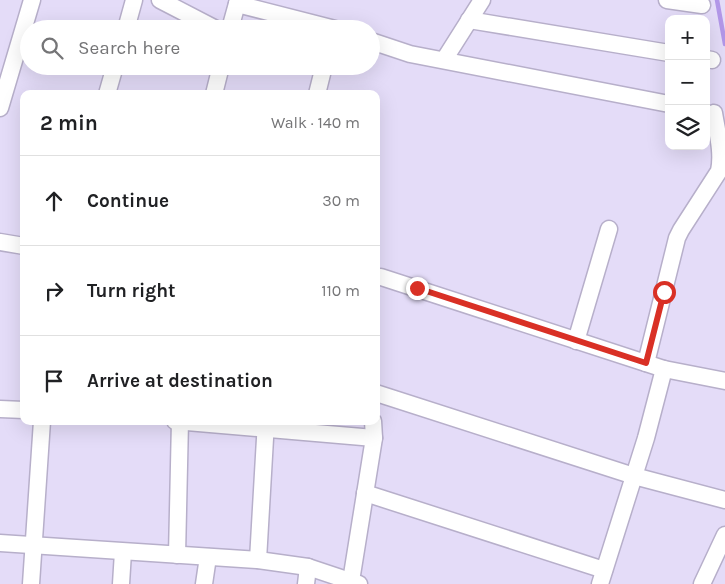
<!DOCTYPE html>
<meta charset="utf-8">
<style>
body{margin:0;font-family:Karla,sans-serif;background:#f2f2f2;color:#202124}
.controls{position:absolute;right:15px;top:15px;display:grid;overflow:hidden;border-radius:10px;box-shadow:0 5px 20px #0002}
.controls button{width:45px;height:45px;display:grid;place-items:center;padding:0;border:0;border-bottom:1px solid #e0e0e0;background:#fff;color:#202124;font:25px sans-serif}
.stop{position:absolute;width:15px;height:15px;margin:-11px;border:4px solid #d93025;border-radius:50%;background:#fff}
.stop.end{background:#d93025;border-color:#fff;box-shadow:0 1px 5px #0008}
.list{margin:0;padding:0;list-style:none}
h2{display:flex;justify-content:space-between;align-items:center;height:65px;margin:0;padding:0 20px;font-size:21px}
h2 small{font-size:16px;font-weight:400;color:#757577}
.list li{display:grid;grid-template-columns:32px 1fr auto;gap:15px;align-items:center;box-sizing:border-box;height:90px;padding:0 20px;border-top:1px solid #e0e0e0}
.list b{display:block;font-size:19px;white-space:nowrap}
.list em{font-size:16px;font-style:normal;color:#757577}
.icon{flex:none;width:28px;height:28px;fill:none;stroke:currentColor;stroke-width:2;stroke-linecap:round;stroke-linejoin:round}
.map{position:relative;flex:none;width:725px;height:584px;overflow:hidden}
.search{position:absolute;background:#fff;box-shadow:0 5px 20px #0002;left:20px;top:20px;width:360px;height:55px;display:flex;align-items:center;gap:12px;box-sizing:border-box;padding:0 18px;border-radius:28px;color:#757577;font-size:19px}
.panel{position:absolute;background:#fff;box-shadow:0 5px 20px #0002;left:20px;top:90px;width:360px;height:335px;border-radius:10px}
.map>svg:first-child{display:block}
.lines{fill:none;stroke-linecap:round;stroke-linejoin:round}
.stream{stroke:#b297e8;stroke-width:4.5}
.minor-casing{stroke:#b7afca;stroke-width:19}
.minor{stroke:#fff;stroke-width:16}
.route{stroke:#d93025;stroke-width:6}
</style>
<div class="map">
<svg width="725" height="584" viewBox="0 0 725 584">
<rect width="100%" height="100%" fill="#e4dcf8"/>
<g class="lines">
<path class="stream" d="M 717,0 L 725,44"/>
<defs>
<g id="minor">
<path d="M 160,0 L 216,29"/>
<path d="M 667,0 L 702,5"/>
<path d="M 237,4 L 335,29"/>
<path d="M 469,20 L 669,53"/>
<path d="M 126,29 L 134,0"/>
<path d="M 230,29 L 238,0"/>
<path d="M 371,41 L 410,54 L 669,104"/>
<path d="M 706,59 L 712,60"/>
<path d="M 444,60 L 482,0"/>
<path d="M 107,94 L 115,66"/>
<path d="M 214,94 L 221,66"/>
<path d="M 317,94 L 324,66"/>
<path d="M 0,108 L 32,0"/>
<path d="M 0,242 L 24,246"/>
<path d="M 381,277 L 664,369 L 725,381"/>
<path d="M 576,341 L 609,229"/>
<path d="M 646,363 L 677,238 L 681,230 L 719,171 C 723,152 717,132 714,113"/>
<path d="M 376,393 L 634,476 L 725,500"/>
<path d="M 0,409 L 24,410"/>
<path d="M 175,421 L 374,438"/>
<path d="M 365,493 L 604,570"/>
<path d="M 0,543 L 258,560 L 308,567 L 359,584"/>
<path d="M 177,555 L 180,421"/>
<path d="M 258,560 L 266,421"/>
<path d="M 351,581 L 374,438 L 373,421"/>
<path d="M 31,584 L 42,421"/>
<path d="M 121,584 L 123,552"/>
<path d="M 204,584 L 208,557"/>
<path d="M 306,584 L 308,567"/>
<path d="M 600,584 L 646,438 L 664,369"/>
<path d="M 702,584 L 725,535"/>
</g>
</defs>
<use href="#minor" class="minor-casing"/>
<use href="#minor" class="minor"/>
</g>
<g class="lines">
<path class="route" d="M 417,288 L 646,363 L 664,292"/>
</g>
</svg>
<div class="controls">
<button>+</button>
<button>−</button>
<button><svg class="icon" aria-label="layers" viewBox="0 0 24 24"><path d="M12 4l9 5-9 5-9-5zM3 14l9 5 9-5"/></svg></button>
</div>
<div class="stop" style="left:664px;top:292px"></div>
<div class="stop end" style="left:417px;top:288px"></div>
<div class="search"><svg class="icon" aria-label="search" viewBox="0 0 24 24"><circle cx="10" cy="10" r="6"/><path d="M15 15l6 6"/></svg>Search here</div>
<section class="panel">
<h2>2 min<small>Walk · 140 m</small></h2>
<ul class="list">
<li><svg class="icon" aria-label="ahead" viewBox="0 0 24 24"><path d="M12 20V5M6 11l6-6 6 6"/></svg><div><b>Continue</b></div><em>30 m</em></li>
<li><svg class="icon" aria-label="right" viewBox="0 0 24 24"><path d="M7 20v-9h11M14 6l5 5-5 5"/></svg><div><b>Turn right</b></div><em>110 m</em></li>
<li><svg class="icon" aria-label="arrive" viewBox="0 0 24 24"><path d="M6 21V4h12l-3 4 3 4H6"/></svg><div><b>Arrive at destination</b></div></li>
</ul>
</section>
</div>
